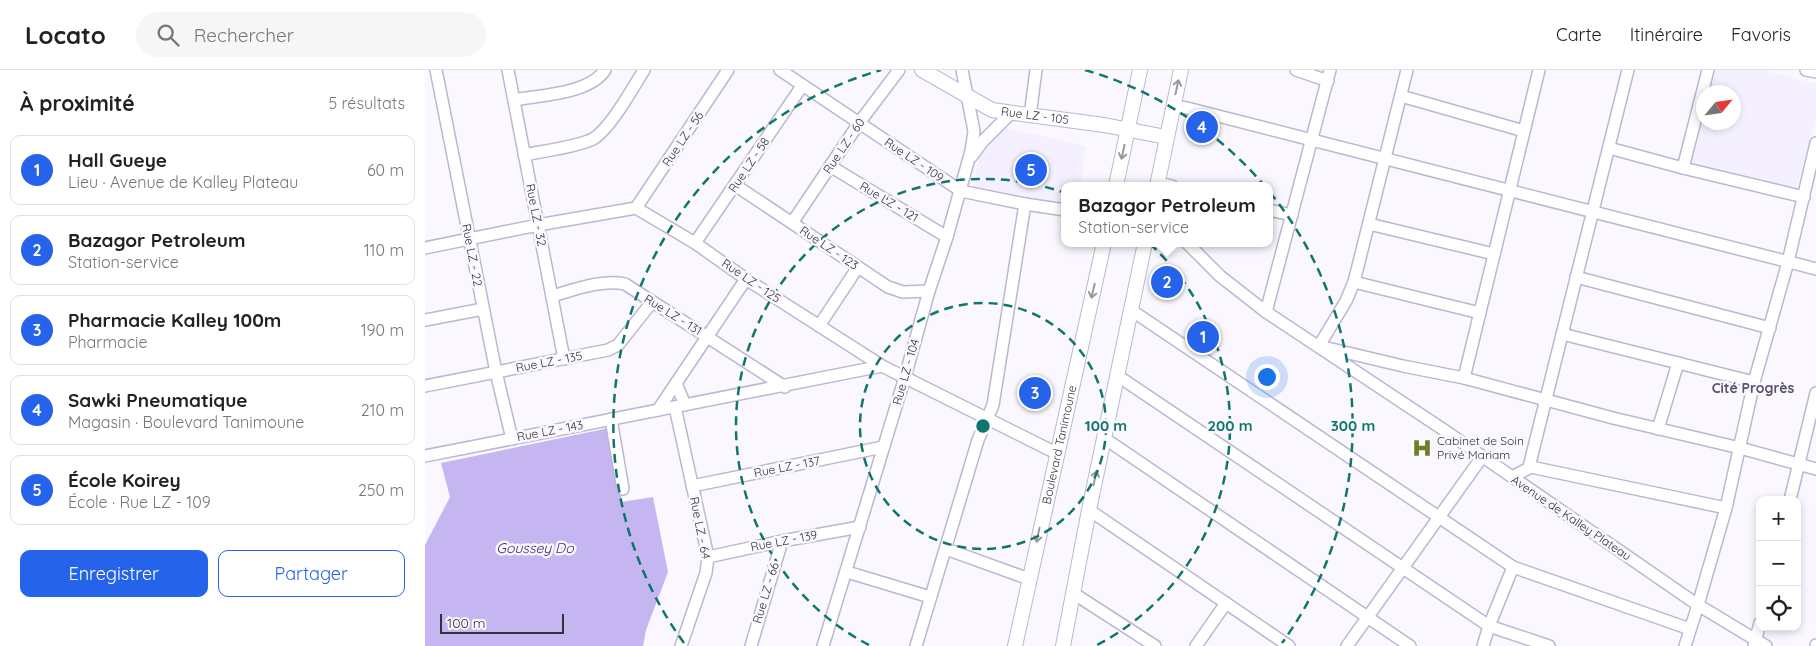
<!DOCTYPE html>
<html lang="fr">
<meta charset="utf-8">
<style>
body{margin:0;font-family:Quicksand,sans-serif;background:#f6f6f6;color:#222}
.controls{position:absolute;right:15px;bottom:15px;display:grid;overflow:hidden;border-radius:10px;box-shadow:0 2px 8px #0003}
.controls button{width:45px;height:45px;display:grid;place-items:center;padding:0;border:0;border-bottom:1px solid #e0e0e0;background:#fff;color:#222;font:25px sans-serif}
.compass{position:absolute;left:1271px;top:15px;width:45px;height:45px;border-radius:50%;background:#fff;box-shadow:0 2px 8px #0003;rotate:61deg}
.scale{position:absolute;left:15px;bottom:12px;width:124px;box-sizing:border-box;padding-left:5px;border:2px solid #34313c;border-top:0;font-size:14px;line-height:18px;white-space:nowrap;color:#34313c;-webkit-text-stroke:4px #faf8fe;paint-order:stroke}
.you{position:absolute;left:841px;top:306px;width:18px;height:18px;margin:-12px;border:4px solid #fff;border-radius:50%;background:#1a73e8;box-shadow:0 0 0 8px #1a73e833}
.badge{display:grid;place-items:center;width:32px;height:32px;border-radius:50%;background:#2563eb;color:#fff;font-size:16px;font-weight:700}
.pin{position:absolute;translate:-50% -50%;border:2px solid #fff;box-shadow:0 1px 5px #0006}
.popup{position:absolute;left:636px;top:112px;width:212px;height:65px;box-sizing:border-box;display:grid;place-content:center;border-radius:10px;background:#fff;filter:drop-shadow(0 1px 4px #0005);font-size:16px;white-space:nowrap;color:#767676}
.popup b{font-size:19px;color:#222}
.popup::after{content:'';position:absolute;left:50%;top:100%;margin-left:-10px;border:10px solid transparent;border-top-color:#fff}
.list{margin:0;padding:0;list-style:none}
h2{display:flex;justify-content:space-between;align-items:center;height:65px;margin:0;padding:0 20px;font-size:21px}
h2 small{font-size:16px;font-weight:400;color:#767676}
.list li{display:grid;grid-template-columns:32px 1fr auto;gap:15px;align-items:center;box-sizing:border-box;height:70px;margin:0 10px 10px;padding:0 10px;border:1px solid #e0e0e0;border-radius:10px}
.list b{display:block;font-size:19px;white-space:nowrap}
.list p{margin:0;font-size:16px;white-space:nowrap;color:#767676}
.list em{font-size:16px;font-style:normal;color:#767676}
.actions{display:flex;gap:10px;padding:15px 20px}
.actions a{flex:1;padding:11px 0;border:1px solid #2563eb;border-radius:10px;text-align:center;font-size:18px;color:#2563eb}
.actions .main{background:#2563eb;color:#fff}
.icon{flex:none;width:28px;height:28px;fill:none;stroke:currentColor;stroke-width:2;stroke-linecap:round;stroke-linejoin:round}
.map{position:relative;flex:none;width:1391px;height:576px;overflow:hidden}
header{display:flex;align-items:center;gap:30px;box-sizing:border-box;height:70px;padding:0 25px;background:#fff;border-bottom:1px solid #e0e0e0}
header strong{font-size:24px}
nav{display:flex;gap:28px;margin-inline-start:auto;font-size:18px}
.search{width:350px;height:45px;background:#f6f6f6;display:flex;align-items:center;gap:12px;box-sizing:border-box;padding:0 18px;border-radius:28px;color:#767676;font-size:19px}
main{display:flex}
aside{flex:1;background:#fff}
.map>svg:first-child{display:block}
.built{fill:#f4f0ff}
.water{fill:#c5b5f0}
.lines{fill:none;stroke-linecap:round;stroke-linejoin:round}
.minor-casing{stroke:#bdb6d2;stroke-width:14}
.major-casing{stroke:#bdb6d2;stroke-width:16}
.minor{stroke:#fff;stroke-width:11}
.major{stroke:#fff;stroke-width:14}
.oneway{stroke:#9a989e}
.ring{fill:none;stroke:#0f766e;stroke-width:2.5;stroke-dasharray:9 6}
.labels{text-anchor:middle;stroke-width:5;stroke-linejoin:round;paint-order:stroke}
.street-label{font-size:12px;fill:#34313c;stroke:#faf8fe}
.poi-label{font-size:12px;fill:#34313c;stroke:#faf8fe;text-anchor:start}
.neighbourhood-label{font-size:14px;font-weight:bold;fill:#58516a;stroke:#faf8fe}
.water-label{font-size:14px;font-style:italic;fill:#40286c;stroke:#faf8fe}
.centre{fill:#0f766e;stroke:#faf8fe;stroke-width:2.5}
.ring-label{font-size:15px;text-anchor:middle;font-weight:bold;fill:#0f766e;stroke:#faf8fe;stroke-width:5;stroke-linejoin:round;paint-order:stroke}
</style>
<header>
<strong>Locato</strong>
<div class="search"><svg class="icon" aria-label="search" viewBox="0 0 24 24"><circle cx="10" cy="10" r="6"/><path d="M15 15l6 6"/></svg>Rechercher</div>
<nav><a>Carte</a><a>Itinéraire</a><a>Favoris</a></nav>
</header>
<main>
<aside>
<h2>À proximité<small>5 résultats</small></h2>
<ul class="list">
<li><span class="badge">1</span><div><b>Hall Gueye</b><p>Lieu · Avenue de Kalley Plateau</p></div><em>60 m</em></li>
<li><span class="badge">2</span><div><b>Bazagor Petroleum</b><p>Station-service</p></div><em>110 m</em></li>
<li><span class="badge">3</span><div><b>Pharmacie Kalley 100m</b><p>Pharmacie</p></div><em>190 m</em></li>
<li><span class="badge">4</span><div><b>Sawki Pneumatique</b><p>Magasin · Boulevard Tanimoune</p></div><em>210 m</em></li>
<li><span class="badge">5</span><div><b>École Koirey</b><p>École · Rue LZ - 109</p></div><em>250 m</em></li>
</ul>
<div class="actions"><a class="main">Enregistrer</a><a>Partager</a></div>
</aside>
<div class="map">
<svg width="1391" height="576" viewBox="0 0 1391 576">
<rect width="100%" height="100%" fill="#faf8fe"/>
<g class="built">
<path d="M 1291,0 L 1337,0 L 1391,14 L 1391,47 L 1371,122 L 1266,94 L 1278,47 L 1278,52 L 1308,52 L 1308,22 L 1285,22 Z"/>
<path d="M 581,58 L 661,76 L 655,116 L 640,116 L 639,134 L 547,121 L 557,77 L 567,66 L 570,69 Z"/>
</g>
<path class="water" d="M 184,358 L 197,432 L 228,427 L 243,502 L 221,560 L 218,576 L 0,576 L 0,475 L 25,427 L 16,393 Z"/>
<g class="lines">
<defs>
<g id="minor">
<path d="M 11,0 L 71,302 L 87,369"/>
<path d="M 83,0 L 139,289"/>
<path d="M 355,0 L 536,121 L 600,134 L 640,140"/>
<path d="M 871,0 L 903,11"/>
<path d="M 982,0 L 929,212 L 921,231 L 894,276 L 978,296 L 1039,308 L 1188,348 L 1315,378 L 1391,399"/>
<path d="M 1381,0 L 1391,2"/>
<path d="M 976,26 L 1099,61"/>
<path d="M 89,30 C 116,25 164,24 180,0"/>
<path d="M 748,36 L 762,38 C 972,93 1182,144 1391,199"/>
<path d="M 605,46 L 611,0"/>
<path d="M 1184,78 L 1258,98 L 1379,127"/>
<path d="M 99,85 C 118,81 152,77 168,69 C 186,58 207,19 219,0"/>
<path d="M 547,86 L 557,72 L 586,43"/>
<path d="M 405,96 L 522,167"/>
<path d="M 1258,98 L 1283,0"/>
<path d="M 733,113 L 747,116"/>
<path d="M 310,115 L 463,217 L 478,222 L 504,221"/>
<path d="M 211,138 L 303,0"/>
<path d="M 844,140 L 867,145"/>
<path d="M 367,153 L 434,53 L 474,0"/>
<path d="M 944,154 L 1069,184"/>
<path d="M 270,173 L 377,16"/>
<path d="M 762,173 L 795,206 L 841,242 L 1022,362 L 1273,535 L 1341,576"/>
<path d="M 0,178 L 113,155 L 211,138 L 270,173 L 321,209 L 457,296 L 631,383"/>
<path d="M 1151,207 L 1345,258"/>
<path d="M 929,212 L 1055,243"/>
<path d="M 127,226 C 149,220 176,209 200,214 L 360,317"/>
<path d="M 706,240 L 1088,497 L 1265,559"/>
<path d="M 841,242 L 905,0"/>
<path d="M 0,250 L 58,239"/>
<path d="M 394,256 L 433,197"/>
<path d="M 1137,264 L 1329,312"/>
<path d="M 693,306 L 1064,556 L 1124,576"/>
<path d="M 1039,308 L 1114,0"/>
<path d="M 251,313 L 260,335"/>
<path d="M 0,316 L 183,280 L 193,275 L 227,232"/>
<path d="M 250,337 L 283,487 L 281,503 L 256,576"/>
<path d="M 233,340 L 321,209"/>
<path d="M 186,349 L 198,419"/>
<path d="M 1233,359 L 1253,293"/>
<path d="M 679,368 L 985,576"/>
<path d="M 0,386 L 457,296"/>
<path d="M 1104,397 L 1203,0"/>
<path d="M 1087,407 L 1106,397 L 1301,438"/>
<path d="M 267,416 L 458,377"/>
<path d="M 1365,430 L 1391,323"/>
<path d="M 664,440 L 864,576"/>
<path d="M 521,479 L 604,509"/>
<path d="M 283,487 L 357,471 L 435,457"/>
<path d="M 422,502 L 505,527"/>
<path d="M 648,523 L 730,576"/>
<path d="M 326,576 L 357,471"/>
<path d="M 398,576 L 480,307 L 504,221 L 522,167 L 546,81 L 549,61 L 537,0"/>
<path d="M 491,576 L 553,370 L 568,335 L 600,134"/>
<path d="M 771,576 L 801,533"/>
<path d="M 922,576 L 1057,387"/>
<path d="M 1058,576 L 1064,556 L 1088,497"/>
<path d="M 1260,576 L 1273,535 L 1301,438 L 1329,312 L 1363,192 L 1391,73"/>
<path d="M 1329,576 L 1335,553"/>
<path d="M 1391,576 L 1391,575"/>
</g>
<g id="major">
<path id="s1" d="M 497,0 L 567,40 L 679,55 L 741,67"/>
<path d="M 691,116 L 715,0"/>
<path d="M 732,116 L 756,0"/>
<path id="s2" d="M 590,576 L 679,173"/>
<path d="M 638,576 L 664,440 L 720,173"/>
</g>
</defs>
<use href="#minor" class="minor-casing"/>
<use href="#major" class="major-casing"/>
<use href="#minor" class="minor"/>
<use href="#major" class="major"/>
</g>
<defs><path id="oneway-shaft" d="M-6 0H5M1.5-3L5.5 0L1.5 3" fill="none" stroke-width="1.6" stroke-linecap="round" stroke-linejoin="round" transform="scale(1.25)"/></defs>
<g class="oneway">
<use href="#oneway-shaft" transform="translate(752 17) rotate(-78)"/>
<use href="#oneway-shaft" transform="translate(698 82) rotate(102)"/>
<use href="#oneway-shaft" transform="translate(668 221) rotate(103)"/>
<use href="#oneway-shaft" transform="translate(670 408) rotate(-78)"/>
<use href="#oneway-shaft" transform="translate(613 465) rotate(102)"/>
</g>
<g class="ring">
<circle cx="558" cy="356" r="123"/>
<path d="M444 575A247 247 0 1 1 672 575"/>
<path d="M259 573A370 370 0 0 1 456 0M660 0A370 370 0 0 1 857 573"/>
</g>
<defs>
<symbol id="hospital-bare" viewBox="-9 -9 18 18"><path d="M-5-5h3v3.5h4V-5h3V5h-3V1.5h-4V5h-3Z" fill="#707c28" stroke="#faf8fe" stroke-width="2.5" paint-order="stroke"/></symbol>
</defs>
<g fill-rule="evenodd">
<use href="#hospital-bare" x="983" y="364" width="28" height="28"/>
</g>
<g class="labels">
<g class="street-label">
<text dy="4" stroke="none"><textPath href="#s1" startOffset="124">Rue LZ - 105</textPath></text>
<text transform="translate(258 69) rotate(-56)" y="4">Rue LZ - 56</text>
<text transform="translate(419 76) rotate(-56)" y="4">Rue LZ - 60</text>
<text transform="translate(489 90) rotate(34)" y="4">Rue LZ - 109</text>
<text transform="translate(324 95) rotate(-56)" y="4">Rue LZ - 58</text>
<text transform="translate(464 132) rotate(31)" y="4">Rue LZ - 121</text>
<text transform="translate(111 145) rotate(79)" y="4">Rue LZ - 32</text>
<text transform="translate(404 178) rotate(34)" y="4">Rue LZ - 123</text>
<text transform="translate(47 185) rotate(79)" y="4">Rue LZ - 22</text>
<text transform="translate(326 211) rotate(34)" y="4">Rue LZ - 125</text>
<text transform="translate(248 245) rotate(32)" y="4">Rue LZ - 131</text>
<text transform="translate(124 292) rotate(-11)" y="4">Rue LZ - 135</text>
<text transform="translate(481 302) rotate(-74)" y="4">Rue LZ - 104</text>
<text transform="translate(125 361) rotate(-11)" y="4">Rue LZ - 143</text>
<text dy="4" stroke="none"><textPath href="#s2" startOffset="206">Boulevard Tanimoune</textPath></text>
<text transform="translate(362 397) rotate(-11)" y="4">Rue LZ - 137</text>
<text transform="translate(1146 448) rotate(34)" y="4">Avenue de Kalley Plateau</text>
<text transform="translate(275 458) rotate(79)" y="4">Rue LZ - 64</text>
<text transform="translate(359 471) rotate(-11)" y="4">Rue LZ - 139</text>
<text transform="translate(341 523) rotate(-73)" y="4">Rue LZ - 66</text>
</g>
<g class="poi-label">
<text x="1012" y="375">Cabinet de Soin<tspan x="1012" dy="14">Privé Mariam</tspan></text>
</g>
<g class="neighbourhood-label">
<text x="1328" y="323">Cité Progrès</text>
</g>
<g class="water-label">
<text x="110" y="483">Goussey Do</text>
</g>
</g>
<circle cx="558" cy="356" r="8" class="centre"/>
<g class="ring-label">
<text x="681" y="361">100 m</text>
<text x="805" y="361">200 m</text>
<text x="928" y="361">300 m</text>
</g>
</svg>
<div class="controls">
<button>+</button>
<button>−</button>
<button><svg class="icon" aria-label="locate" viewBox="0 0 24 24"><circle cx="12" cy="12" r="6"/><path d="M12 2v4M12 18v4M2 12h4M18 12h4"/></svg></button>
</div>
<svg class="compass" viewBox="-18 -18 36 36"><path d="M0-13l5 13h-10z" fill="#e53935"/><path d="M0 13l5-13h-10z" fill="#767676"/></svg>
<div class="scale">100 m</div>
<div class="you"></div>
<div class="pin badge" style="left:778px;top:267px">1</div>
<div class="pin badge" style="left:742px;top:212px">2</div>
<div class="popup"><b>Bazagor Petroleum</b>Station-service</div>
<div class="pin badge" style="left:610px;top:323px">3</div>
<div class="pin badge" style="left:777px;top:57px">4</div>
<div class="pin badge" style="left:606px;top:100px">5</div>
</div>
</main>
